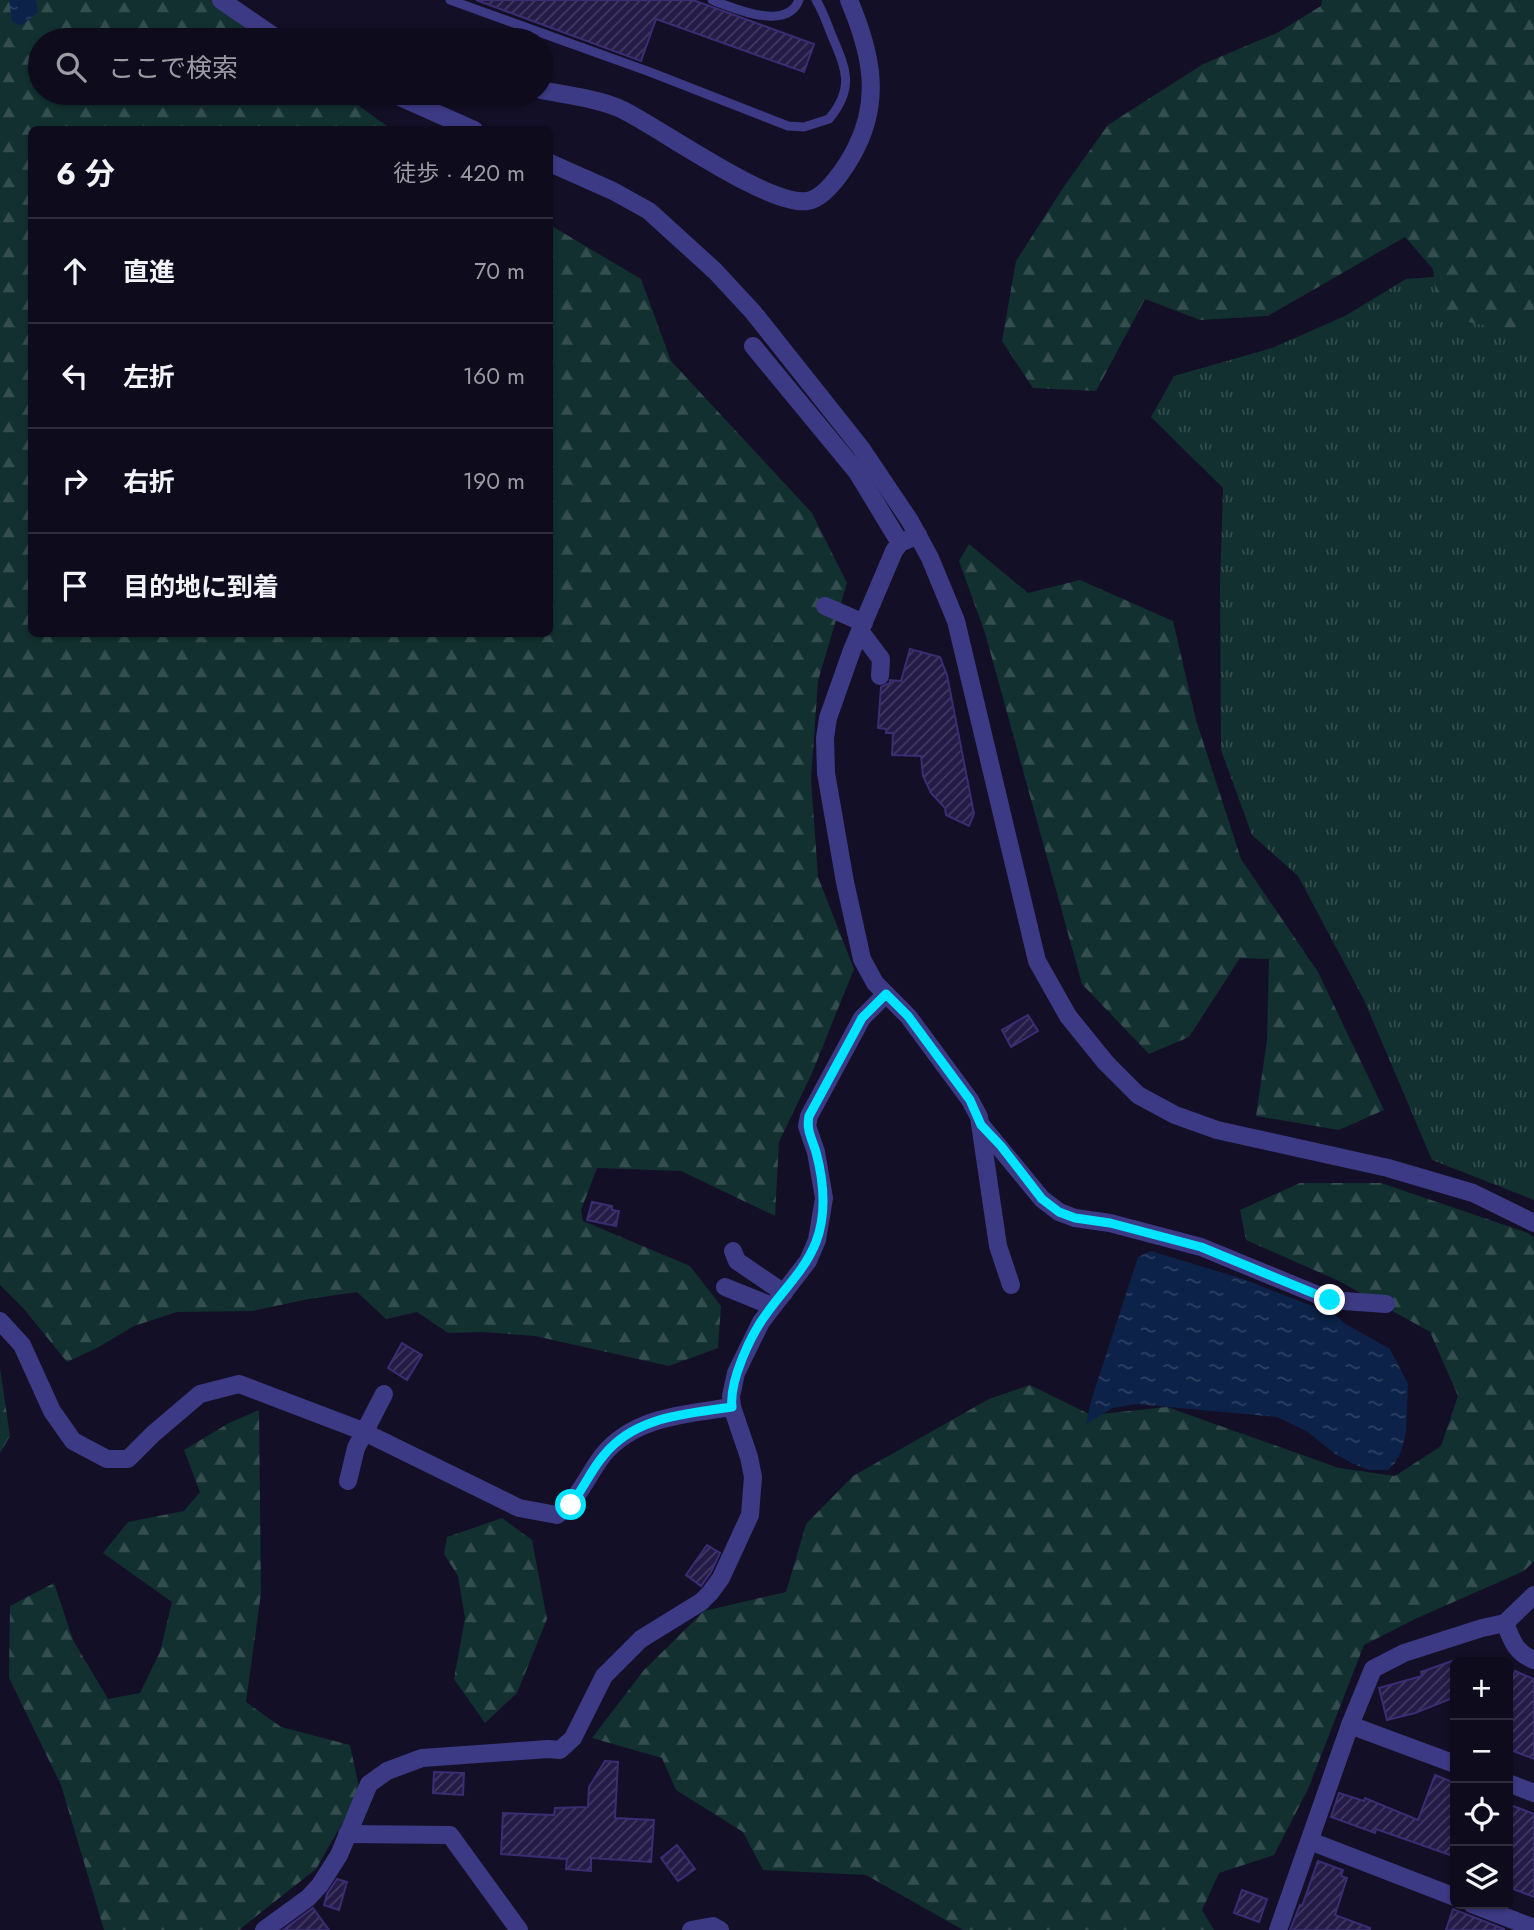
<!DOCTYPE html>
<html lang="ja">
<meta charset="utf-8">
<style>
body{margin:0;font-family:Jost,"Noto Sans JP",sans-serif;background:#1c1929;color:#f1f3f6}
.controls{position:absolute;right:21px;bottom:21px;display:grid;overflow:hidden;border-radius:10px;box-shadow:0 2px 5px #0004}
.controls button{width:63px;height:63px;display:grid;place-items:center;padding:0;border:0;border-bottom:2px solid #2e2b3b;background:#0e0b1c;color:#f1f3f6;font:35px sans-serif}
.stop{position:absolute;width:21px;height:21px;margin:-16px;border:5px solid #00e5ff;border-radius:50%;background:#fff}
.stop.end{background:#00e5ff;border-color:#fff;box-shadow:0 2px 7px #0008}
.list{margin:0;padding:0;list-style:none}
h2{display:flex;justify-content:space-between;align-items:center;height:91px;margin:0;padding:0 28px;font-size:30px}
h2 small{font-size:23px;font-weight:400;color:#9b9ba3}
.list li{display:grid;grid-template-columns:46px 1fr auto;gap:21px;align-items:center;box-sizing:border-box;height:105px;padding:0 28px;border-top:2px solid #2e2b3b}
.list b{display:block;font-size:26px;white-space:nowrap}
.list em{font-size:23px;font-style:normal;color:#9b9ba3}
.icon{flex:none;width:38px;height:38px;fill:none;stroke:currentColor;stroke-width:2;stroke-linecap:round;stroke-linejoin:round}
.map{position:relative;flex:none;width:1534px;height:1930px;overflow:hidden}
.search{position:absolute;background:#0e0b1c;box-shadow:0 2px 5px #0004;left:28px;top:28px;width:525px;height:77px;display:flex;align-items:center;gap:18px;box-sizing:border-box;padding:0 24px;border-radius:38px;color:#9b9ba3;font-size:26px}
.panel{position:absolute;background:#0e0b1c;box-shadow:0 2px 5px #0004;left:28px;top:126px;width:525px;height:511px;border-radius:10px}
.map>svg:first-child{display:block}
.grass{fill:url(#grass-tufts)}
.forest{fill:url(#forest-firs)}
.water{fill:url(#water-ripples)}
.building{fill:url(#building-hatch);stroke:#3b2d73;stroke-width:2}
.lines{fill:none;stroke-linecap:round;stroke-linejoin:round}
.service{stroke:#3d3a85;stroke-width:9}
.minor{stroke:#3d3a85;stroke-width:18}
.tertiary{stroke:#3d3a85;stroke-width:18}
.route{stroke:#00e5ff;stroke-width:9}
</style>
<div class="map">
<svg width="1534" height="1930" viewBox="0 0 1534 1930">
<defs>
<pattern id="grass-tufts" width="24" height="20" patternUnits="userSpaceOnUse" patternTransform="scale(1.75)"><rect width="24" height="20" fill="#12302f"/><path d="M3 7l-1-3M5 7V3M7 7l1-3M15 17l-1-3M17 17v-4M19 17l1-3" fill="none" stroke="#344d4e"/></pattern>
<pattern id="forest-firs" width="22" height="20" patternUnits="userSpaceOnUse" patternTransform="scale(1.75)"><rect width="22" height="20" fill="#12302f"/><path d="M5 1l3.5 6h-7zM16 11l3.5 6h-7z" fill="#344d4e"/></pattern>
<pattern id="water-ripples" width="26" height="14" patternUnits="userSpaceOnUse" patternTransform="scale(1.75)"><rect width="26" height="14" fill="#0c2248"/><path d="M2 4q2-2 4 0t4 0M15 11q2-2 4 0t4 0" fill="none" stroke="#2f4163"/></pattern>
<pattern id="building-hatch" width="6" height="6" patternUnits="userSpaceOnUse" patternTransform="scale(1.75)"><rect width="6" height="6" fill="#241b47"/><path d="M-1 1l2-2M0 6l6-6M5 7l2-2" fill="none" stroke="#433b63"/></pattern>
</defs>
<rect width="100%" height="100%" fill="#130f26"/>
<path class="grass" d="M 1459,275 L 1534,275 L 1534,1200 L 1432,1160 L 1364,1000 L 1298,876 L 1252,835 L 1221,750 L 1220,585 L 1223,488 L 1151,417 L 1174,376 L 1272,348 L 1345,316 L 1406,279 Z"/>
<g class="forest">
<path d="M 0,0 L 214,0 L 269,40 L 40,40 L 40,93 L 341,93 L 391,129 L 32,130 L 32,634 L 550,634 L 550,225 L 641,279 L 671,361 L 812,513 L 847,583 L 818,681 L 811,779 L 818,877 L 854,969 L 812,1073 L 779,1142 L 775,1216 L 681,1171 L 597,1168 L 581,1210 L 583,1221 L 690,1266 L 721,1306 L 718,1348 L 669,1366 L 535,1336 L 483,1332 L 448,1333 L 417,1312 L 386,1319 L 357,1292 L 309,1299 L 252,1311 L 177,1312 L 134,1326 L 97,1348 L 67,1362 L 24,1309 L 0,1285 Z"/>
<path d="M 1322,0 L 1534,0 L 1534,335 L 1438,316 L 1433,269 L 1405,237 L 1268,316 L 1200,320 L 1145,299 L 1096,391 L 1033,388 L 1002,341 L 1016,261 L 1065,185 L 1108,125 L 1203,64 L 1277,33 L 1321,6 Z"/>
<path d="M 969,544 L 1028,593 L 1080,580 L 1173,621 L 1196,720 L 1241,859 L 1318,972 L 1384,1110 L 1339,1130 L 1256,1116 L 1267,1040 L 1269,959 L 1240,958 L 1189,1037 L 1149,1054 L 1082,984 L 985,633 L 959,561 Z"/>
<path d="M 1300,1183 L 1381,1183 L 1528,1233 L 1534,1238 L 1534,1561 L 1524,1571 L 1415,1619 L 1364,1645 L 1308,1789 L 1274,1855 L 1219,1873 L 1202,1910 L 1214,1930 L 963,1930 L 866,1875 L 763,1870 L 743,1832 L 676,1790 L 662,1758 L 592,1738 L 644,1670 L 704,1611 L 786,1592 L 806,1524 L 853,1476 L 989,1399 L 1030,1385 L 1091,1415 L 1167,1407 L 1339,1468 L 1395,1476 L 1441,1446 L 1458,1396 L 1430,1332 L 1339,1281 L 1246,1240 L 1240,1210 Z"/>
<path d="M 0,1368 L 10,1436 L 0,1453 Z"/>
<path d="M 259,1410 L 261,1593 L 246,1702 L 281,1727 L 350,1745 L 360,1792 L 316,1869 L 239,1930 L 104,1930 L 61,1785 L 9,1678 L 10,1606 L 54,1583 L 73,1640 L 108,1699 L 140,1693 L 160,1652 L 172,1602 L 103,1553 L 128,1522 L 184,1511 L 200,1492 L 184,1450 L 229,1423 Z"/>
<path d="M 502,1518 L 532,1540 L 547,1619 L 517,1693 L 485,1723 L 454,1679 L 465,1618 L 458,1576 L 444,1554 L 447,1537 Z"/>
</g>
<g class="water">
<path d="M 9,0 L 36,0 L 38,12 L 21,26 L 12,21 Z"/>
<path d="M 1151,1251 L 1243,1279 L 1335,1315 L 1344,1323 L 1390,1349 L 1408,1384 L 1406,1432 L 1401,1452 L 1395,1463 L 1388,1470 L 1369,1470 L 1356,1465 L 1335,1454 L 1308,1432 L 1277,1417 L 1136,1404 L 1113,1408 L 1086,1424 L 1091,1401 L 1138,1257 Z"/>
</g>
<g class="building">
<path d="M 476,0 L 693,0 L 814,44 L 804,72 L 656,19 L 641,61 Z"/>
<path d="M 910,649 L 940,657 L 947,675 L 974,814 L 969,826 L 946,815 L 945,808 L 931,793 L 923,776 L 921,756 L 892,755 L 893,733 L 886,733 L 886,729 L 878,728 L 881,687 L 890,683 L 890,680 L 901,681 Z"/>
<path d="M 1028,1015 L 1038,1031 L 1011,1047 L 1002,1030 Z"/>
<path d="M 592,1202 L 612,1206 L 612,1210 L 619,1211 L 616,1226 L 587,1220 Z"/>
<path d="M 402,1343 L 422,1355 L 407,1380 L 388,1368 Z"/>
<path d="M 707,1545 L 720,1553 L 711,1572 L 701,1586 L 686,1575 Z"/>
<path d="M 1455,1660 L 1455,1697 L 1415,1713 L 1387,1720 L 1379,1688 L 1422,1676 L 1421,1672 Z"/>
<path d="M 1515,1671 L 1534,1679 L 1534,1759 L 1508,1749 L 1508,1690 Z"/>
<path d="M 605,1761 L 618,1762 L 615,1818 L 654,1820 L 651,1862 L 591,1858 L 591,1871 L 566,1869 L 567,1859 L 501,1854 L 503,1813 L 554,1815 L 555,1808 L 588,1807 L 589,1787 Z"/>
<path d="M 434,1772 L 464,1773 L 463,1795 L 433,1793 Z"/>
<path d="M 1435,1775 L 1455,1783 L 1455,1841 L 1450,1855 L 1376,1829 L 1375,1833 L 1331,1817 L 1339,1793 L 1364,1801 L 1365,1798 L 1418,1820 Z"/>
<path d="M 1508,1804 L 1534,1814 L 1534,1897 L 1508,1887 Z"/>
<path d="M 677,1845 L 695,1869 L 678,1881 L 661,1858 Z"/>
<path d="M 1318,1861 L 1343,1870 L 1341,1876 L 1347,1878 L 1335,1915 L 1370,1928 L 1370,1930 L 1290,1930 L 1300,1905 L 1302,1906 Z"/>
<path d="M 337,1879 L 347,1882 L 339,1910 L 324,1905 L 327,1894 Z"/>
<path d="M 1242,1890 L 1267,1899 L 1259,1922 L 1234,1913 Z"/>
<path d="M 313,1908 L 329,1930 L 283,1930 Z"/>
<path d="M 1453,1909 L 1504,1929 L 1504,1930 L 1446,1930 Z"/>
</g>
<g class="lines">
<g class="service">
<path d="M 450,0 L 650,72 L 788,126 L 804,127 L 829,119 C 855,88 846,69 832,36 C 827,24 823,11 816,0"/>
<path d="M 712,0 C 733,8 787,32 799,0"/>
</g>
<g class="minor">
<path d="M 541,90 C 566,95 601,99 623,110 C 663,130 768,206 807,201 C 826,199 848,164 856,148 C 882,97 870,50 849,0"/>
<path d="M 753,346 L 857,472 L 900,543"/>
<path d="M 918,535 L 900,543 L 894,551 L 852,650 L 828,718 L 825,738 L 826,773 L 845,882 L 862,959 L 875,983 L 908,1016 L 970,1100 L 979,1117 L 998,1246 L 1011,1285"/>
<path d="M 825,606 L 864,623"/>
<path d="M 860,631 L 881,659 L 880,676"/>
<path d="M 981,1125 L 1042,1199 L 1059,1212 L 1075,1218 L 1110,1223 L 1201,1247 L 1330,1300 L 1386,1304"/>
<path d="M 733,1251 L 737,1261 L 784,1293"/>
<path d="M 725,1287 L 772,1306"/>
<path d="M 0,1321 L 22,1345 L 52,1411 L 73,1441 L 107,1459 L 128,1459 L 153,1434 L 200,1394 L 239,1384 L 360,1430 L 519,1508 L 557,1515 C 579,1499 587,1476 603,1455 C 635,1416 687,1414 732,1407"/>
<path d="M 348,1481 L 356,1448 L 384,1394"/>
<path d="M 1505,1623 C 1512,1641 1516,1653 1534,1660"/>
<path d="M 1350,1725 L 1455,1764"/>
<path d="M 1508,1783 L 1534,1793"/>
<path d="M 347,1834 L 450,1835 L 519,1930"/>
<path d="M 1310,1841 L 1455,1897"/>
<path d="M 1472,1904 L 1534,1928"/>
<path d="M 264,1930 L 308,1898 L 320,1885 L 339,1855 L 369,1784 L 387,1771 L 422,1758 L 548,1749 L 560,1750 L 573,1738 L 604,1676 L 641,1639 L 701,1602 L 710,1593 L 721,1578 L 750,1515 L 753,1477 L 749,1457 L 732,1407 L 731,1396 L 736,1373 L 761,1322 L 808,1261 L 817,1240 L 824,1198 L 816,1152 L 807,1126 L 809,1116 L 862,1018 L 886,994"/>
<path d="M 691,1930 L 713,1926 L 720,1930"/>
<path d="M 1278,1930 L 1350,1725 L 1373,1669 L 1404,1653 L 1482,1628 L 1505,1623 L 1534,1595"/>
</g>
<g class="tertiary">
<path d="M 221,0 L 279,40"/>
<path d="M 391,93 L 474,130"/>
<path d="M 550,163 L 613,191 L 649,211 L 715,271 L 753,312 L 861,448 L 910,521 L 930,558 L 956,621 L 1037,961 L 1068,1016 L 1106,1063 L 1138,1095 L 1175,1115 L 1217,1130 L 1388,1168 L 1473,1193 L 1534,1223"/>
</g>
</g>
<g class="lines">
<path class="route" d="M 571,1505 C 583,1489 591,1470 604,1455 C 635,1416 687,1414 732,1407 C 729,1381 751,1334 767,1313 C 784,1289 805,1270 816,1242 C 827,1213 824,1182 816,1152 C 812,1139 806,1130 809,1116 L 862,1018 L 886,994 L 908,1016 L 970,1100 L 981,1125 L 1001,1146 L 1042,1199 L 1059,1212 L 1075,1218 L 1110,1223 L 1201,1247 L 1330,1300"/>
</g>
</svg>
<div class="controls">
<button>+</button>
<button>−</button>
<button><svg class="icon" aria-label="locate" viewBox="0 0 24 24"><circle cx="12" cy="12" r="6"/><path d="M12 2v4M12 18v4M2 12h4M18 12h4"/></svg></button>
<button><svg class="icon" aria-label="layers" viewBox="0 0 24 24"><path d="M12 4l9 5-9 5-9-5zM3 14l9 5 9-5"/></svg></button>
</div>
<div class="stop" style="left:571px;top:1505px"></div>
<div class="stop end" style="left:1330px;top:1300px"></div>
<div class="search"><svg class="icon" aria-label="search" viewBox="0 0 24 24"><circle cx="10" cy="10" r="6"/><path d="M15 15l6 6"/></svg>ここで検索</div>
<section class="panel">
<h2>6 分<small>徒歩 · 420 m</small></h2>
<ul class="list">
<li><svg class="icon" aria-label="ahead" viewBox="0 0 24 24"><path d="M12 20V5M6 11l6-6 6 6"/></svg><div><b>直進</b></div><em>70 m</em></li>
<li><svg class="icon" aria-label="left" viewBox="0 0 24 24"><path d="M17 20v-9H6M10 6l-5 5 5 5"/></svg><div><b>左折</b></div><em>160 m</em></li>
<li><svg class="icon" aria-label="right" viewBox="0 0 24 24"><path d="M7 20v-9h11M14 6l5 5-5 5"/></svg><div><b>右折</b></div><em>190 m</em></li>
<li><svg class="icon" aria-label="arrive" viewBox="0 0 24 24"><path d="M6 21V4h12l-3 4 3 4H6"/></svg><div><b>目的地に到着</b></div></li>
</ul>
</section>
</div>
